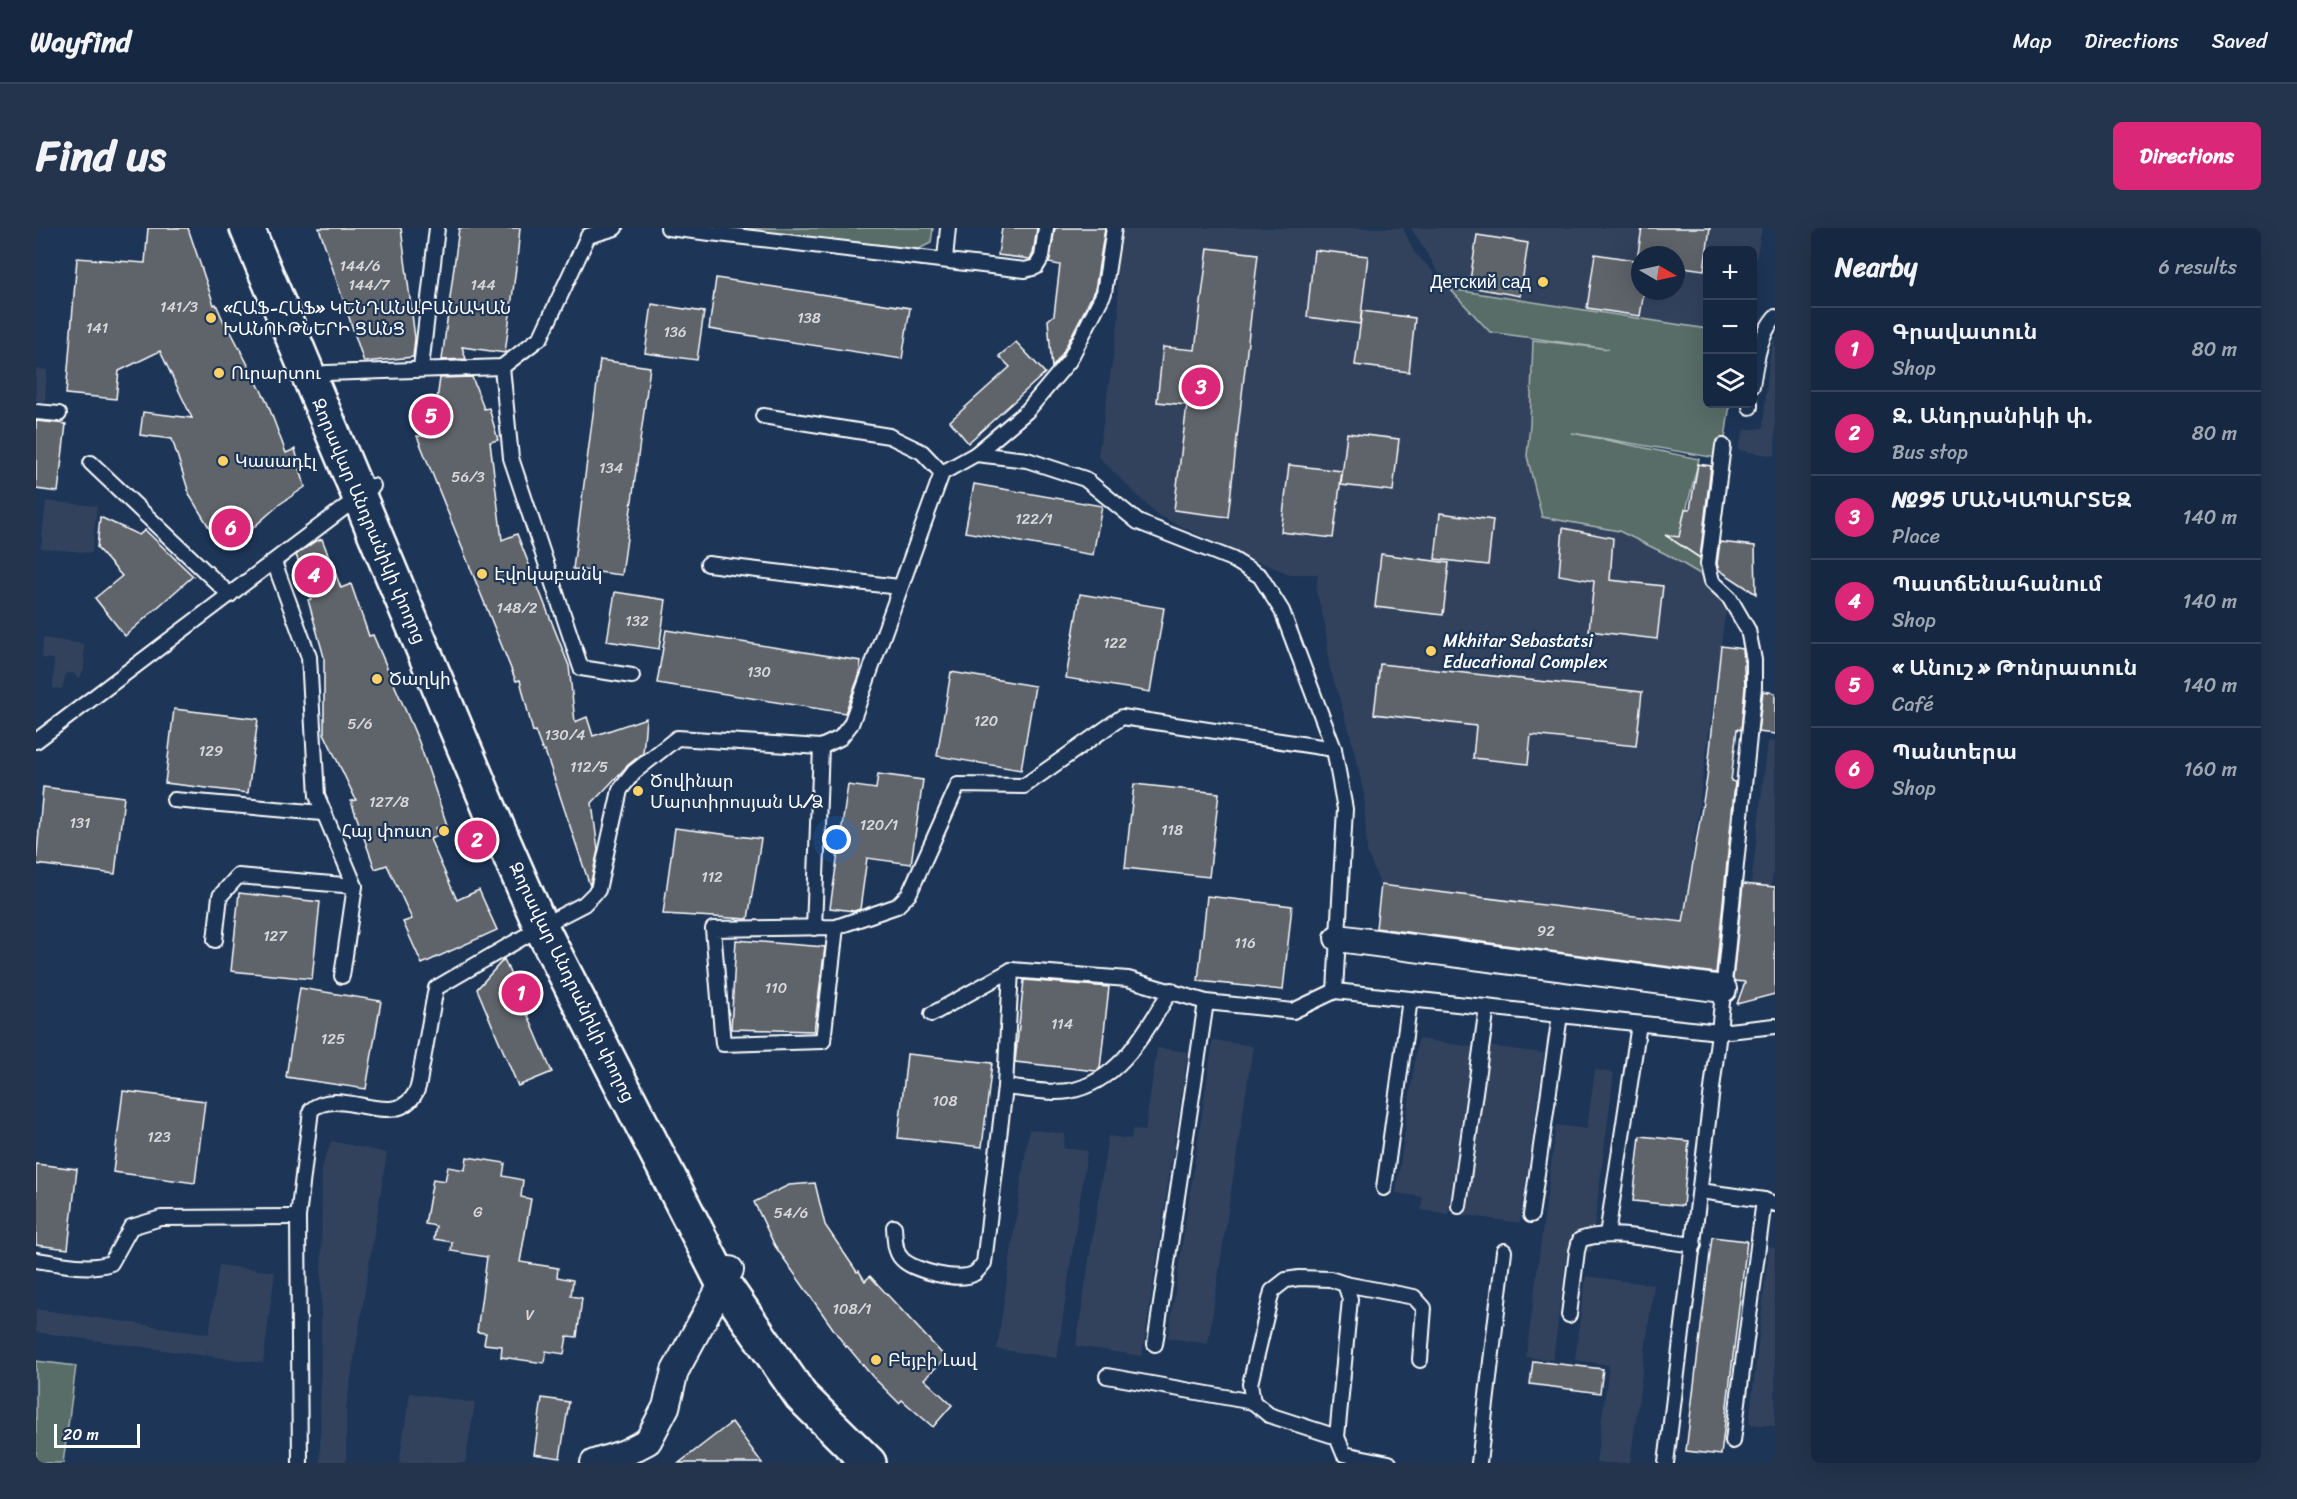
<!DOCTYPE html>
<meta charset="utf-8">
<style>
body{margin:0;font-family:Sriracha,"Noto Sans Armenian",sans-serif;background:#23344c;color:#f1f3f6}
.controls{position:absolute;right:18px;top:18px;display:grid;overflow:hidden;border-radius:9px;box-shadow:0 6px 24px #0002}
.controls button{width:54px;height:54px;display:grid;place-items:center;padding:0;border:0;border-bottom:2px solid #35445a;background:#162841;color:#f1f3f6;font:30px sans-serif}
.compass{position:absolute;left:1595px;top:18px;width:54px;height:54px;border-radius:50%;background:#162841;box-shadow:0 6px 24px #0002;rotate:99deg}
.scale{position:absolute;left:18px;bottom:15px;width:86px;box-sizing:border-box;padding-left:6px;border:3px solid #fff;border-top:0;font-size:16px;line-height:21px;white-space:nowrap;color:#fff;-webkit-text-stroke:4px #1d3557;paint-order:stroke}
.you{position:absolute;left:801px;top:612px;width:21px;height:21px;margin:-15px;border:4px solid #fff;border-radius:50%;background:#1a73e8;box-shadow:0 0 0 9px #1a73e833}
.badge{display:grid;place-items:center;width:39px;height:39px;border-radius:50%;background:#db2777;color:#fff;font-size:20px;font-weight:700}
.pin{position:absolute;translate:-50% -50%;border:3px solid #fff;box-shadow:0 2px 6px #0006}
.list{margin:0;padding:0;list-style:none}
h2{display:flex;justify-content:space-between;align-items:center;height:78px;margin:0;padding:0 24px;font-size:26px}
h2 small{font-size:20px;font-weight:400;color:#9ea6b1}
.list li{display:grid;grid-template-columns:39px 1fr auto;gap:18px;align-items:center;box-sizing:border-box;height:84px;padding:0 24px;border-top:2px solid #35445a}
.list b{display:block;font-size:22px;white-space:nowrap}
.list p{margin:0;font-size:20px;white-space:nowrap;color:#9ea6b1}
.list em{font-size:20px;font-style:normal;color:#9ea6b1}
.icon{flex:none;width:33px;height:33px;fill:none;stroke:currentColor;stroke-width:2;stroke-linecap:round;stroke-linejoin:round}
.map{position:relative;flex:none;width:1739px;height:1235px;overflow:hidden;border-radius:9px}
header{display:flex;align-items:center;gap:36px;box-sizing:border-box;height:84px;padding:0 30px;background:#162841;border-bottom:2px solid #35445a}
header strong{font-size:28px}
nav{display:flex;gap:33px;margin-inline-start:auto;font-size:21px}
.intro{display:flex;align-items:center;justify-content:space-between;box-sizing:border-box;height:144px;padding:0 36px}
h1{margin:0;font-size:42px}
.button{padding:15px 27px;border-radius:9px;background:#db2777;color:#fff;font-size:21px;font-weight:700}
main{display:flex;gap:36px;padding:0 36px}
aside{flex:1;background:#162841;border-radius:9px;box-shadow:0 6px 24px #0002}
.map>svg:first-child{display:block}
.built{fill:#30435d;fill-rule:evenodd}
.green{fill:#586d68;stroke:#acb6b4;stroke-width:1.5}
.building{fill:#5e646a;stroke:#fff;stroke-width:1.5}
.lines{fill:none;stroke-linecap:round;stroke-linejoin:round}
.lane-casing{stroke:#fff;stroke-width:18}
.street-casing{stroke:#fff;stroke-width:30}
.secondary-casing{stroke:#fff;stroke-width:38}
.lane{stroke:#1d3557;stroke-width:14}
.street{stroke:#1d3557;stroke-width:26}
.secondary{stroke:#1d3557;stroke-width:33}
.poi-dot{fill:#ffd166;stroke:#1d3557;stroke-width:2}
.labels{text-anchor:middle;stroke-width:4.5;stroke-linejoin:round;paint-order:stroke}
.number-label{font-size:15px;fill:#d7d8da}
.poi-label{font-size:18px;fill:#fff;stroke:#1d3557;text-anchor:start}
.street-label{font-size:18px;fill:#fff;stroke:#1d3557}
</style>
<header>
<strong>Wayfind</strong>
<nav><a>Map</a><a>Directions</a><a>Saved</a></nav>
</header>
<div class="intro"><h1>Find us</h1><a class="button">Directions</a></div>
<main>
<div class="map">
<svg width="1739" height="1235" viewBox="0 0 1739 1235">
<rect width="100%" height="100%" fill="#1d3557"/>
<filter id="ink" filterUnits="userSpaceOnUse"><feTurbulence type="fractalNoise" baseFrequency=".0167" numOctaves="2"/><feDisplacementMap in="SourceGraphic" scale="12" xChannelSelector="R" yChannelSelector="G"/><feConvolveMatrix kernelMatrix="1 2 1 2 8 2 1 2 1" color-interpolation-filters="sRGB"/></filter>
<g filter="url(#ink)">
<g class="built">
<path d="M 1078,0 L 1367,0 L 1378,24 L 1411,58 L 1375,0 L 1726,0 L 1717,47 L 1716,22 L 1672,22 L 1671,101 L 1415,62 L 1454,104 L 1497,112 L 1497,173 L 1491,228 L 1506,288 L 1583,303 L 1630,326 L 1676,353 L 1694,371 L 1689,388 L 1647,694 L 1345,659 L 1331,624 L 1328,566 L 1314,505 L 1293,437 L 1289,396 L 1280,363 L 1282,346 L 1254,346 L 1205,327 L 1120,286 L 1062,228 L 1083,89 ZM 1604,27 L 1640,27 L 1640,63 L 1604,63 Z"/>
<path d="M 1739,108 L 1739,228 L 1702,222 L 1708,202 L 1727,200 L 1733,132 Z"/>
<path d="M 0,141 L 11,142 L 9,174 L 0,172 Z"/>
<path d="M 10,273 L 61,278 L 56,325 L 5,320 Z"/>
<path d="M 7,410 L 48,416 L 48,442 L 43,451 L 37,445 L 30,445 L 26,461 L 17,460 L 18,431 L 6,430 Z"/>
<path d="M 1732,513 L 1739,514 L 1739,630 L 1735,659 L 1715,657 Z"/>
<path d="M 1382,811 L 1436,819 L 1412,986 L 1385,982 L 1387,969 L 1360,965 Z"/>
<path d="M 1177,812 L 1217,818 L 1172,1116 L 1132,1110 Z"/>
<path d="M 1452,818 L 1508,825 L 1484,995 L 1428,987 Z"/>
<path d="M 1121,820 L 1152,824 L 1106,1128 L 1040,1118 L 1072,908 L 1095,911 L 1097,901 L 1109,903 Z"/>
<path d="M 1559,842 L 1578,845 L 1555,1024 L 1531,1022 L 1517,1132 L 1490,1129 L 1520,897 L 1551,901 Z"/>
<path d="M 993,901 L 1029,906 L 1027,920 L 1051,923 L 1021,1130 L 961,1121 Z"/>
<path d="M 295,913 L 351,925 L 310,1181 L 310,1235 L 284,1235 L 286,940 Z"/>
<path d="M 1733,1019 L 1739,1020 L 1739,1198 L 1713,1196 Z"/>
<path d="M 183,1037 L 239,1044 L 227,1135 L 171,1128 L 171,1118 L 170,1128 L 0,1104 L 0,1081 L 173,1106 Z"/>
<path d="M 1550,1048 L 1618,1057 L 1594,1235 L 1560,1235 L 1573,1137 L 1539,1132 Z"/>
<path d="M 374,1165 L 439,1175 L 429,1235 L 363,1235 Z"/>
</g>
<g class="green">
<path d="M 685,0 L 897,0 L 895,15 L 883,21 Z"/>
<path d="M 1414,61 L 1671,101 L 1672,176 L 1694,176 L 1686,231 L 1536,205 L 1663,231 L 1642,315 L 1672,336 L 1676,353 L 1630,326 L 1583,303 L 1506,289 L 1491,228 L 1494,197 L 1497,112 L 1573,121 L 1454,104 Z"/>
<path d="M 0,1133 L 40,1138 L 27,1235 L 0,1235 Z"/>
</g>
<g class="building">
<path d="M 112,0 L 152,0 L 178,77 L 180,76 L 190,99 L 192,98 L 231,174 L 250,225 L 259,221 L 269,259 L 244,276 L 195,319 L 185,319 L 154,268 L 136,211 L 104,207 L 107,184 L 156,190 L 124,123 L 83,143 L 80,171 L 30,166 L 41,30 L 109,35 Z"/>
<path d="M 283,0 L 365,0 L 379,110 L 377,129 L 328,134 Z"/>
<path d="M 423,0 L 484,0 L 481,32 L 469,125 L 426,119 L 430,131 L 406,132 Z"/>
<path d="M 966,0 L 1001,0 L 997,26 L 994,31 L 962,27 Z"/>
<path d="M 1019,0 L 1069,0 L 1059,62 L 1025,128 L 1016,140 L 1012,92 L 1018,87 L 1024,37 L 1013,35 Z"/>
<path d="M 1606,0 L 1674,0 L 1668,42 L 1640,38 L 1640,27 L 1604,27 L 1604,32 L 1601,32 Z"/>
<path d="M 1441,7 L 1492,15 L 1484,68 L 1433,59 Z"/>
<path d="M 1172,20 L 1222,26 L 1192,289 L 1138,282 L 1151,177 L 1121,174 L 1127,119 L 1159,122 Z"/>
<path d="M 1278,22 L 1332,28 L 1324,96 L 1271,89 Z"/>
<path d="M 1559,26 L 1604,33 L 1604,63 L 1608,63 L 1604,88 L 1551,80 Z"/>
<path d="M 680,50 L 874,80 L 866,131 L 673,101 Z"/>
<path d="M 616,76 L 668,84 L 661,132 L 609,125 Z"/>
<path d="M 1326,83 L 1379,90 L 1373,144 L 1319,137 Z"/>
<path d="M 980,114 L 1009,145 L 932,215 L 914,193 L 974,139 L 963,128 Z"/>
<path d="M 564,132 L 614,139 L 586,347 L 537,341 Z"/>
<path d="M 436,149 L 448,181 L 453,180 L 462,212 L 454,214 L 466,312 L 481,306 L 533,438 L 539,494 L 551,489 L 557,508 L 610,490 L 607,525 L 592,537 L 556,575 L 562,622 L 554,658 L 509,523 L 507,524 L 499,503 L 497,504 L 484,452 L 480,453 L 381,208 L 396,208 L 404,150 Z"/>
<path d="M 0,193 L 30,196 L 22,264 L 0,261 Z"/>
<path d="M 1311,205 L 1363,211 L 1357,263 L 1305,257 Z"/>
<path d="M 1662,236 L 1675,238 L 1664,330 L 1629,307 L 1643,309 L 1649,281 L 1654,281 Z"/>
<path d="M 1253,237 L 1306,243 L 1297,310 L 1245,304 Z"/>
<path d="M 938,256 L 1066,278 L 1057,327 L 929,304 Z"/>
<path d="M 1404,285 L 1457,292 L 1452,337 L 1399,331 Z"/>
<path d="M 64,289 L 103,307 L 109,302 L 157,348 L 89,408 L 59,370 L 86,348 L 61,320 Z"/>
<path d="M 1527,300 L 1577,310 L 1574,352 L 1627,358 L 1621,411 L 1553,403 L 1558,353 L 1523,347 Z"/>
<path d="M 286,311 L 305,360 L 315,356 L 333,408 L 337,407 L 383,514 L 411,597 L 400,600 L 403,607 L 394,611 L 421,672 L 443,662 L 461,702 L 386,736 L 367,694 L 376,691 L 351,637 L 339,641 L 315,573 L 320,572 L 288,505 L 288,429 L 272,372 L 275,371 L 263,341 L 265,340 L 260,327 L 278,314 Z"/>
<path d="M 1684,314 L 1719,318 L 1720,366 L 1683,342 L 1681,336 Z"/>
<path d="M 1345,326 L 1413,335 L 1407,387 L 1339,379 Z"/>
<path d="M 579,364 L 630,372 L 623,421 L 571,413 Z"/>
<path d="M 1044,366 L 1128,380 L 1114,464 L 1030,450 Z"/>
<path d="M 630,402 L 825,433 L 823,448 L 809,485 L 621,455 Z"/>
<path d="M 1685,418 L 1707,421 L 1709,459 L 1705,502 L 1701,501 L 1695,553 L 1699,554 L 1680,745 L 1340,700 L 1345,657 L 1647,694 L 1671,550 Z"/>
<path d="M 1344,436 L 1606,464 L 1600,518 L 1495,507 L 1492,536 L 1437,530 L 1440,498 L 1338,486 Z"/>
<path d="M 915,444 L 999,458 L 985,542 L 901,528 Z"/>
<path d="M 1727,463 L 1739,465 L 1739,506 L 1722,504 Z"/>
<path d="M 138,481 L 222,491 L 212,565 L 129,555 Z"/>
<path d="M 842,546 L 887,552 L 875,636 L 831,630 L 824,681 L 818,683 L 794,680 L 812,557 L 840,561 Z"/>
<path d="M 1098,556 L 1183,565 L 1173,649 L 1089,640 Z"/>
<path d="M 7,559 L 88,569 L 79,646 L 0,636 Z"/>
<path d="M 639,600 L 725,611 L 712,691 L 627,686 Z"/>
<path d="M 1707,656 L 1739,659 L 1739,766 L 1701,776 L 1709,754 L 1699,753 L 1697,751 Z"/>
<path d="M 203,665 L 284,674 L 276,751 L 195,743 Z"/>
<path d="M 1171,668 L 1256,678 L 1247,762 L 1162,753 Z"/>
<path d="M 700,712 L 789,719 L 778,803 L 695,801 Z"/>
<path d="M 468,731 L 516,844 L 482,858 L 441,761 Z"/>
<path d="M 988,752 L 1073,759 L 1064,840 L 1060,843 L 979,834 Z"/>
<path d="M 264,760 L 345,773 L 330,861 L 250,849 Z"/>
<path d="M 871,826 L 956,835 L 946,919 L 862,910 Z"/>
<path d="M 87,863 L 169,873 L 159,955 L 77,944 Z"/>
<path d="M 1604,908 L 1653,913 L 1647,978 L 1597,973 Z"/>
<path d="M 431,929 L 469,935 L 467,948 L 487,952 L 485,969 L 495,971 L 484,1034 L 522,1040 L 521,1049 L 537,1052 L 535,1068 L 546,1070 L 541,1109 L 531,1108 L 528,1126 L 510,1123 L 508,1135 L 465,1129 L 466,1118 L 448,1116 L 450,1105 L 441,1104 L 451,1029 L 415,1023 L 416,1014 L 398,1011 L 400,998 L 389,996 L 397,951 L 409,953 L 412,939 L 429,942 Z"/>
<path d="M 0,936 L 41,941 L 32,1021 L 0,1017 Z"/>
<path d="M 779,955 L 789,997 L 821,1044 L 823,1043 L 829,1053 L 834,1048 L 910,1130 L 888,1151 L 916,1177 L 897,1199 L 866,1172 L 863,1175 L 836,1148 L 811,1118 L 810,1119 L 739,1018 L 718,974 L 753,957 Z"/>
<path d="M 1676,1009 L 1711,1013 L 1685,1227 L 1650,1223 Z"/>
<path d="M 1497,1133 L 1567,1141 L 1564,1165 L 1494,1156 Z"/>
<path d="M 506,1170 L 533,1174 L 524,1230 L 498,1226 Z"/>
<path d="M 696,1194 L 726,1235 L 643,1235 Z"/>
</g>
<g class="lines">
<defs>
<g id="lane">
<path d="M 632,0 L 989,42 L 1000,39 L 1006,29 L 1010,0"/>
<path d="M 909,31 L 912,0"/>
<path d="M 466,139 L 475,230 L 545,440 L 596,448"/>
<path d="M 385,140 L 401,0"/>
<path d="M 290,145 L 466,139 L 505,109 L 552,8 L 579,0"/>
<path d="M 1716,158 C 1720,134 1723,108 1739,89"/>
<path d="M 1714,179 L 1714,176"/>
<path d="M 0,184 L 23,186"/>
<path d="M 727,188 L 853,208 L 886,224 L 906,245"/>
<path d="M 940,226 L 991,183 L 1033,133 L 1068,65 L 1078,0"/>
<path d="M 55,235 L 194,367"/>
<path d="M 238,334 L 273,429 L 281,568 L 319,658 L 306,748"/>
<path d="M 672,336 L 863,359"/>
<path d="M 0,513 L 337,258"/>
<path d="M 138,572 L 286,585"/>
<path d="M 517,692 L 548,676 L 562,662 L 584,562 L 598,544 L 641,510 L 785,519 L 804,510 L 815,496 L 906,245 L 940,226 L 991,232 L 1049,251 L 1102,294 L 1196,331 L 1224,348 L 1246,383 L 1298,521 L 1309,581 L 1299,763"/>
<path d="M 800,699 L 787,813 L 687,816 L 677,701 L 800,699 L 861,678 L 873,666 L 922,557 L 988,558 L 1086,489 L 1298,521"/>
<path d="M 778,700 L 785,519"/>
<path d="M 179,712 L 184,668 L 202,648 L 319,658"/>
<path d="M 896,786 L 975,742 L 1092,751 L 1170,774 L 1257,783 L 1299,763 L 1683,804 L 1739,798"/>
<path d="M 969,859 C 989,861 1013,866 1033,863 C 1084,854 1110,802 1135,762"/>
<path d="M 1348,960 L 1374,771"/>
<path d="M 1664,963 L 1728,972 L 1739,976"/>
<path d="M 1423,978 L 1451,779"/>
<path d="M 1495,987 L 1524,787"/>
<path d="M 858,999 C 859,1010 858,1023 866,1031 C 877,1043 925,1055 939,1045 C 942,1043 945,1038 948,1035 L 969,859 L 975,742"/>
<path d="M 1571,1007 L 1603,796"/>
<path d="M 0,1032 C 24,1035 51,1043 75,1035 L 95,999 L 125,990 L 262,989"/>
<path d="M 1309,1056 L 1378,1069 L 1388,1080 L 1384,1132"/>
<path d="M 1533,1087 L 1541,1023 L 1544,1012 C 1571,1000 1628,1014 1658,1017"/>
<path d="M 1119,1116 L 1170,774"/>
<path d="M 1071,1148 L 1217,1174"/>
<path d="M 1301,1209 L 1233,1187 L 1217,1174 L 1214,1156 L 1236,1063 L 1250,1052 L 1263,1050 L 1294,1051 L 1309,1056 L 1314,1071 L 1301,1209 L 1308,1226 L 1353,1235"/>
<path d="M 1697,1213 L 1728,972"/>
<path d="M 264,1235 L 262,989 L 275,882 C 305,856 358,905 380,864 C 384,857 384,845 386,837 C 391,811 395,786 400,760 L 505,699"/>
<path d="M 1443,1235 L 1468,1023"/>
<path d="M 1630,1235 L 1683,804 L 1718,459 L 1718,432 L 1712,402 L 1693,369 L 1676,353 L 1672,336 L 1687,218"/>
</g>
<g id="street">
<path d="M 1302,710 L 1687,761"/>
<path d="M 558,1235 L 589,1225 L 612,1213 L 630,1179 L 639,1143 L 694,1042"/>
</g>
<path id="secondary" d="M 211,0 L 463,603 L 505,699 L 687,1055 L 765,1168 L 833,1235"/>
</defs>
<use href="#lane" class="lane-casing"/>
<use href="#street" class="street-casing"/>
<use href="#secondary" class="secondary-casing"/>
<use href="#lane" class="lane"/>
<use href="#street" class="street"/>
<use href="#secondary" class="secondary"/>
</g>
</g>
<g class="poi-dot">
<circle cx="1507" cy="54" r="6"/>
<circle cx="175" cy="90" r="6"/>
<circle cx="183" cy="145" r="6"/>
<circle cx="187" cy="233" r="6"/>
<circle cx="446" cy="346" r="6"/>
<circle cx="1395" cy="423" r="6"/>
<circle cx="341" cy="451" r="6"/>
<circle cx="602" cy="563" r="6"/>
<circle cx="408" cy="603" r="6"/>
<circle cx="840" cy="1132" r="6"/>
</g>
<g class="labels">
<g class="number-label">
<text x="324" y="43">144/6</text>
<text x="333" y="62">144/7</text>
<text x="447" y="62">144</text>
<text x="143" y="84">141/3</text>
<text x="773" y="95">138</text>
<text x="61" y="105">141</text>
<text x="639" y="109">136</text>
<text x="575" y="245">134</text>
<text x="432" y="254">56/3</text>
<text x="998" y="296">122/1</text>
<text x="481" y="385">148/2</text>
<text x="601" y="398">132</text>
<text x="1079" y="420">122</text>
<text x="723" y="449">130</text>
<text x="950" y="498">120</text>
<text x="324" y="501">5/6</text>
<text x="529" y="512">130/4</text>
<text x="175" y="528">129</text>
<text x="553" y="544">112/5</text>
<text x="353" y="579">127/8</text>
<text x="44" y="600">131</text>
<text x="843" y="602">120/1</text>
<text x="1136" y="607">118</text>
<text x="676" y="654">112</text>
<text x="1510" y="708">92</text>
<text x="239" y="713">127</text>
<text x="1209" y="720">116</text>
<text x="740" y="765">110</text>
<text x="1026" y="801">114</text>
<text x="297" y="816">125</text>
<text x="909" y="878">108</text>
<text x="123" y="914">123</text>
<text x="442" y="989">G</text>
<text x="755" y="990">54/6</text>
<text x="816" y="1086">108/1</text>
<text x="494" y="1092">V</text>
</g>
<g class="poi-label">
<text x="1495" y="60" text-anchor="end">Детский сад</text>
<text x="187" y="86">«ՀԱՖ-ՀԱՖ» ԿԵՆԴԱՆԱԲԱՆԱԿԱՆ<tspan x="187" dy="21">ԽԱՆՈՒԹՆԵՐԻ ՑԱՆՑ</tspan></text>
<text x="195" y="151">Ուրարտու</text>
<text x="199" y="239">Կասադէլ</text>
<text x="458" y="352">Էվոկաբանկ</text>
<text x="1407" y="419">Mkhitar Sebastatsi<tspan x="1407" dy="21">Educational Complex</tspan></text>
<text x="353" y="457">Ծաղկի</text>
<text x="614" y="559">Ծովինար<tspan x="614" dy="21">Մարտիրոսյան Ա/Ձ</tspan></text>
<text x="396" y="609" text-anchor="end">Հայ փոստ</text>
<text x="852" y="1138">Բեյբի Լավ</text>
</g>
<g class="street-label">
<text transform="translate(333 293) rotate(67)" y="6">Զորավար Անդրանիկի փողոց</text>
<text transform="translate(536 754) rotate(64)" y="6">Զորավար Անդրանիկի փողոց</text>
</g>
</g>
</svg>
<div class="controls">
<button>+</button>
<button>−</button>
<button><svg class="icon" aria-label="layers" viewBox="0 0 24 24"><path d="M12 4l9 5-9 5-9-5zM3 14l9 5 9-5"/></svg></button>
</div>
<svg class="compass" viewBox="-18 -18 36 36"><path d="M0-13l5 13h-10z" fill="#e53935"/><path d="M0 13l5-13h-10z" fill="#9ea6b1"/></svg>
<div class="scale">20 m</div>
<div class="you"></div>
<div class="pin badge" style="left:485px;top:765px">1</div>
<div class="pin badge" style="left:441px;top:612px">2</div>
<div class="pin badge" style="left:1165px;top:159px">3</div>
<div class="pin badge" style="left:278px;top:347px">4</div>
<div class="pin badge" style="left:395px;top:188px">5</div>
<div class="pin badge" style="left:195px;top:300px">6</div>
</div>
<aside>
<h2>Nearby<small>6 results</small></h2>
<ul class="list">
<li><span class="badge">1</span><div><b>Գրավատուն</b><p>Shop</p></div><em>80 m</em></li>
<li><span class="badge">2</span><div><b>Զ. Անդրանիկի փ.</b><p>Bus stop</p></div><em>80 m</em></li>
<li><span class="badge">3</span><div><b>№95 ՄԱՆԿԱՊԱՐՏԵԶ</b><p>Place</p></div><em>140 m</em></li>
<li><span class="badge">4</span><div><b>Պատճենահանում</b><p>Shop</p></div><em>140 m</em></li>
<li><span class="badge">5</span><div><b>« Անուշ » Թոնրատուն</b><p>Café</p></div><em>140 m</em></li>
<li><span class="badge">6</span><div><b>Պանտերա</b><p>Shop</p></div><em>160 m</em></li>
</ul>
</aside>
</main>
